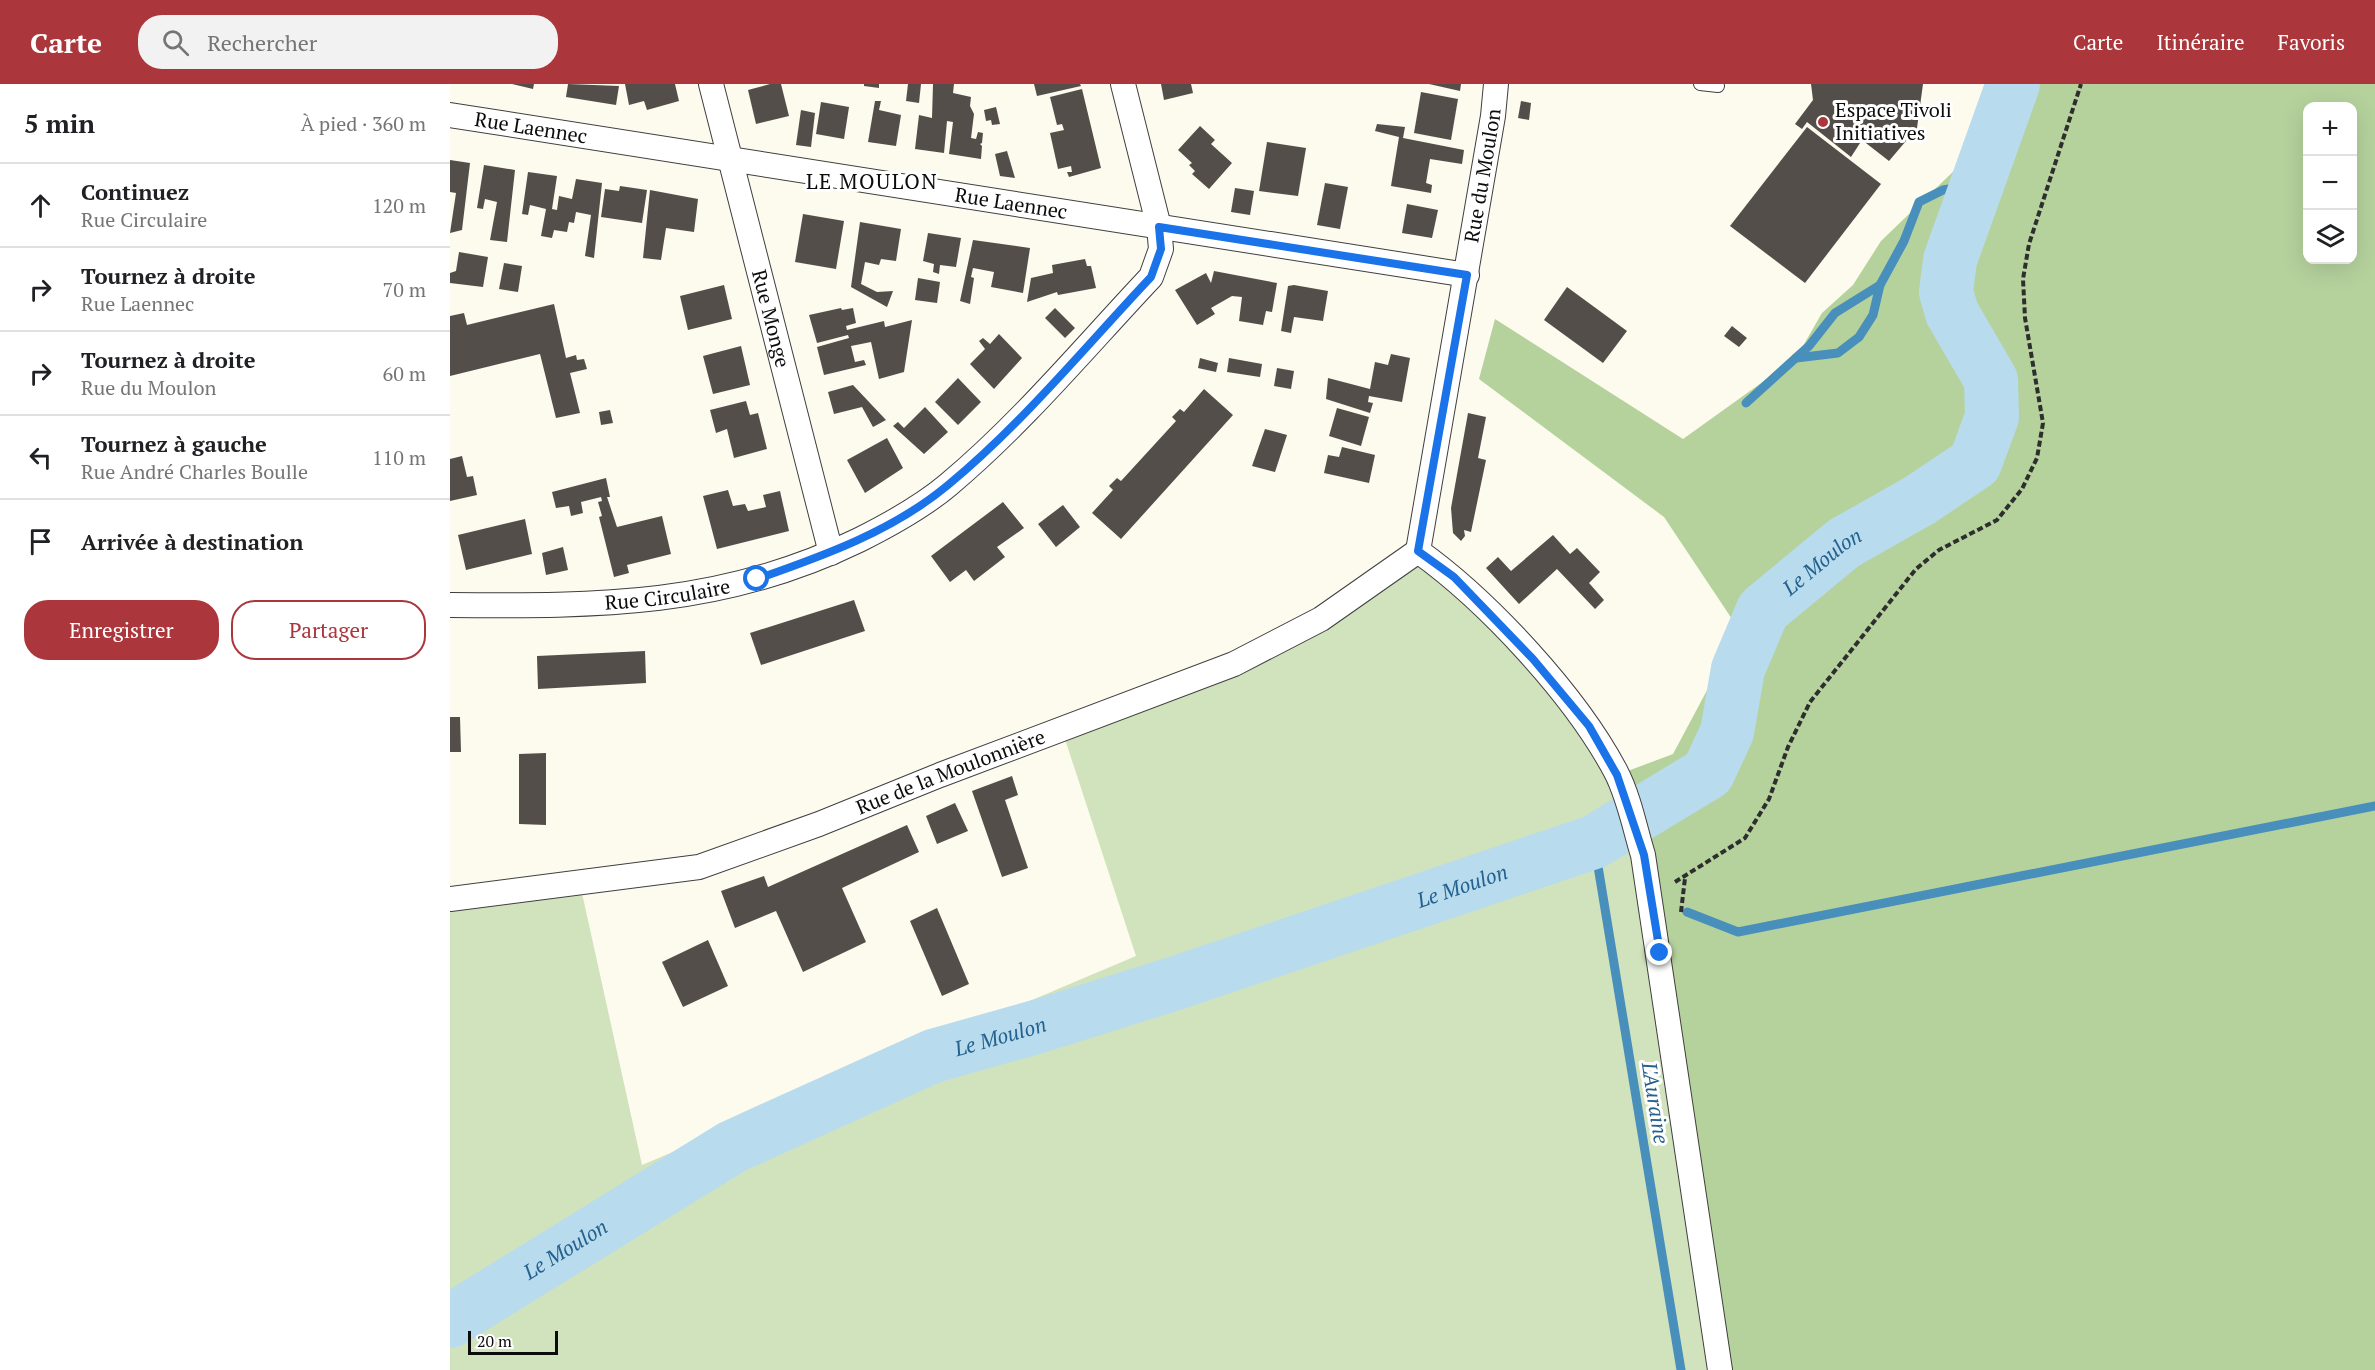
<!DOCTYPE html>
<html lang="fr">
<meta charset="utf-8">
<style>
body{margin:0;font-family:"PT Serif",serif;background:#f2f2f2;color:#202124}
.controls{position:absolute;right:18px;top:18px;display:grid;overflow:hidden;border-radius:12px;box-shadow:0 6px 24px #0002}
.controls button{width:54px;height:54px;display:grid;place-items:center;padding:0;border:0;border-bottom:2px solid #e0e0e0;background:#fff;color:#202124;font:30px sans-serif}
.scale{position:absolute;left:18px;bottom:15px;width:90px;box-sizing:border-box;padding-left:6px;border:3px solid #0c0c0c;border-top:0;font-size:16px;line-height:21px;white-space:nowrap;color:#0c0c0c;-webkit-text-stroke:4px #fff;paint-order:stroke}
.stop{position:absolute;width:18px;height:18px;margin:-14px;border:4px solid #1a73e8;border-radius:50%;background:#fff}
.stop.end{background:#1a73e8;border-color:#fff;box-shadow:0 2px 6px #0008}
.list{margin:0;padding:0;list-style:none}
h2{display:flex;justify-content:space-between;align-items:center;height:78px;margin:0;padding:0 24px;font-size:26px}
h2 small{font-size:20px;font-weight:400;color:#757577}
.list li{display:grid;grid-template-columns:39px 1fr auto;gap:18px;align-items:center;box-sizing:border-box;height:84px;padding:0 24px;border-top:2px solid #e0e0e0}
.list b{display:block;font-size:22px;white-space:nowrap}
.list p{margin:0;font-size:20px;white-space:nowrap;color:#757577}
.list em{font-size:20px;font-style:normal;color:#757577}
.actions{display:flex;gap:12px;padding:18px 24px}
.actions a{flex:1;padding:14px 0;border:2px solid #ab363c;border-radius:24px;text-align:center;font-size:21px;color:#ab363c}
.actions .main{background:#ab363c;color:#fff}
.icon{flex:none;width:33px;height:33px;fill:none;stroke:currentColor;stroke-width:2;stroke-linecap:round;stroke-linejoin:round}
.map{position:relative;flex:none;width:1925px;height:1286px;overflow:hidden}
header{display:flex;align-items:center;gap:36px;box-sizing:border-box;height:84px;padding:0 30px;background:#ab363c;color:#fff}
header strong{font-size:28px}
nav{display:flex;gap:33px;margin-inline-start:auto;font-size:21px}
.search{width:420px;height:54px;background:#f2f2f2;display:flex;align-items:center;gap:15px;box-sizing:border-box;padding:0 21px;border-radius:24px;color:#757577;font-size:22px}
main{display:flex}
aside{flex:1;background:#fff}
.map>svg:first-child{display:block}
.green{fill:#d0e3bc}
.forest{fill:#b5d29d;fill-rule:evenodd}
.lines{fill:none;stroke-linecap:round;stroke-linejoin:round}
.stream{stroke:#488fbc;stroke-width:9}
.river{stroke:#b8dbee;stroke-width:54}
.building{fill:#544e4a}
.lane-casing{stroke:#3f3f3f;stroke-width:14}
.street-casing{stroke:#3f3f3f;stroke-width:26}
.path{stroke:#2e2e2e;stroke-width:4;stroke-dasharray:6 3;stroke-linecap:butt}
.lane{stroke:#fff;stroke-width:12}
.street{stroke:#fff;stroke-width:24}
.route{stroke:#1a73e8;stroke-width:8}
.poi-dot{fill:#ab363c;stroke:#fff;stroke-width:2}
.labels{text-anchor:middle;stroke-width:6;stroke-linejoin:round;paint-order:stroke}
.poi-label{font-size:20px;fill:#0c0c0c;stroke:#fff;text-anchor:start}
.street-label{font-size:20px;fill:#0c0c0c;stroke:#fff}
.neighbourhood-label{font-size:21px;letter-spacing:1.5px;fill:#0c0c0c;stroke:#fff}
.water-label{font-size:21px;font-style:italic;fill:#25618e;stroke:#fff}
</style>
<header>
<strong>Carte</strong>
<div class="search"><svg class="icon" aria-label="search" viewBox="0 0 24 24"><circle cx="10" cy="10" r="6"/><path d="M15 15l6 6"/></svg>Rechercher</div>
<nav><a>Carte</a><a>Itinéraire</a><a>Favoris</a></nav>
</header>
<main>
<aside>
<h2>5 min<small>À pied · 360 m</small></h2>
<ul class="list">
<li><svg class="icon" aria-label="ahead" viewBox="0 0 24 24"><path d="M12 20V5M6 11l6-6 6 6"/></svg><div><b>Continuez</b><p>Rue Circulaire</p></div><em>120 m</em></li>
<li><svg class="icon" aria-label="right" viewBox="0 0 24 24"><path d="M7 20v-9h11M14 6l5 5-5 5"/></svg><div><b>Tournez à droite</b><p>Rue Laennec</p></div><em>70 m</em></li>
<li><svg class="icon" aria-label="right" viewBox="0 0 24 24"><path d="M7 20v-9h11M14 6l5 5-5 5"/></svg><div><b>Tournez à droite</b><p>Rue du Moulon</p></div><em>60 m</em></li>
<li><svg class="icon" aria-label="left" viewBox="0 0 24 24"><path d="M17 20v-9H6M10 6l-5 5 5 5"/></svg><div><b>Tournez à gauche</b><p>Rue André Charles Boulle</p></div><em>110 m</em></li>
<li><svg class="icon" aria-label="arrive" viewBox="0 0 24 24"><path d="M6 21V4h12l-3 4 3 4H6"/></svg><div><b>Arrivée à destination</b></div></li>
</ul>
<div class="actions"><a class="main">Enregistrer</a><a>Partager</a></div>
</aside>
<div class="map">
<svg width="1925" height="1286" viewBox="0 0 1925 1286">
<rect width="100%" height="100%" fill="#fdfaee"/>
<path class="green" d="M 968,467 L 1004,493 L 1167,691 L 1270,1286 L 0,1286 L 0,815 L 130,800 L 192,1081 L 686,872 L 612,646 L 784,580 Z"/>
<path class="forest" d="M 1539,0 L 1925,0 L 1925,1286 L 1270,1286 L 1167,691 L 1223,670 L 1262,597 L 1282,535 L 1214,433 L 1029,295 L 1045,235 L 1233,355 L 1346,274 L 1372,229 L 1403,201 L 1431,157 L 1508,83 ZM 1858,22 L 1902,22 L 1902,176 L 1858,176 Z"/>
<g class="lines">
<g class="stream">
<path d="M 1346,274 L 1388,269 L 1409,253 L 1423,231 L 1430,201 L 1454,157 L 1469,118 L 1493,106 L 1528,100"/>
<path d="M 1296,319 L 1359,262 L 1385,229 L 1430,201"/>
<path d="M 1144,758 L 1231,1286"/>
<path d="M 1237,828 L 1288,848 L 1925,722"/>
</g>
<path class="river" id="s1" d="M 0,1237 L 282,1063 L 483,972 L 586,943 L 726,899 L 1144,758 L 1258,689 L 1277,648 L 1288,585 L 1313,526 L 1394,459 L 1470,416 L 1525,379 L 1542,333 L 1541,296 L 1502,229 L 1496,208 L 1500,176 L 1563,0"/>
</g>
<g class="building">
<path d="M 62,0 L 84,0 L 83,5 Z"/>
<path d="M 118,0 L 169,2 L 166,21 L 116,13 Z"/>
<path d="M 175,0 L 225,0 L 229,17 L 197,26 L 194,17 L 179,21 Z"/>
<path d="M 320,0 L 331,0 L 339,32 L 306,40 L 298,6 Z"/>
<path d="M 414,0 L 429,0 L 429,4 L 414,2 Z"/>
<path d="M 458,0 L 471,0 L 469,19 L 456,17 Z"/>
<path d="M 483,0 L 504,0 L 503,9 L 521,13 L 520,22 L 524,30 L 521,54 L 526,55 L 528,48 L 533,49 L 532,59 L 530,60 L 532,62 L 531,75 L 499,70 L 503,38 L 497,37 L 494,69 L 465,65 L 469,31 L 482,34 Z"/>
<path d="M 584,0 L 630,0 L 631,2 L 587,12 Z"/>
<path d="M 711,0 L 741,0 L 743,9 L 714,16 Z"/>
<path d="M 979,0 L 1011,0 L 1010,7 Z"/>
<path d="M 1361,0 L 1473,0 L 1467,44 L 1439,77 L 1412,56 L 1401,73 L 1357,38 L 1352,45 L 1345,40 L 1363,16 Z"/>
<path d="M 632,5 L 651,84 L 619,93 L 617,88 L 622,88 L 621,82 L 608,85 L 600,49 L 614,46 L 612,40 L 607,41 L 600,13 Z"/>
<path d="M 971,8 L 1008,15 L 1001,56 L 964,49 Z"/>
<path d="M 425,17 L 431,17 L 429,26 L 451,31 L 446,62 L 418,58 Z"/>
<path d="M 1071,17 L 1081,19 L 1079,36 L 1068,34 Z"/>
<path d="M 371,18 L 399,23 L 394,55 L 366,50 Z"/>
<path d="M 546,23 L 550,40 L 542,41 L 541,36 L 536,37 L 534,26 Z"/>
<path d="M 351,26 L 365,29 L 361,63 L 346,61 Z"/>
<path d="M 927,40 L 955,43 L 953,54 L 1014,66 L 1012,80 L 980,75 L 976,99 L 982,101 L 981,109 L 941,102 L 949,53 L 925,47 Z"/>
<path d="M 750,42 L 765,56 L 761,60 L 782,79 L 759,105 L 742,90 L 745,87 L 739,81 L 742,79 L 728,66 Z"/>
<path d="M 1357,43 L 1431,100 L 1355,199 L 1280,142 Z"/>
<path d="M 817,58 L 856,64 L 848,112 L 809,107 Z"/>
<path d="M 557,67 L 565,94 L 550,92 L 545,70 Z"/>
<path d="M 0,76 L 20,79 L 12,146 L 0,149 L 6,109 L 0,108 Z"/>
<path d="M 34,81 L 65,86 L 57,158 L 40,156 L 47,118 L 35,115 L 33,125 L 27,124 Z"/>
<path d="M 78,88 L 107,92 L 102,125 L 107,126 L 109,112 L 122,115 L 126,95 L 152,99 L 144,174 L 135,172 L 141,131 L 126,128 L 124,139 L 119,138 L 117,148 L 104,146 L 102,154 L 91,152 L 96,125 L 80,121 L 78,131 L 72,130 Z"/>
<path d="M 875,99 L 898,103 L 890,145 L 867,141 Z"/>
<path d="M 170,102 L 197,106 L 192,139 L 151,133 L 155,105 L 169,107 Z"/>
<path d="M 785,104 L 804,107 L 800,131 L 781,128 Z"/>
<path d="M 200,106 L 248,115 L 244,148 L 216,144 L 211,176 L 193,174 Z"/>
<path d="M 957,120 L 988,126 L 982,154 L 952,149 Z"/>
<path d="M 353,130 L 394,137 L 386,185 L 345,178 Z"/>
<path d="M 410,138 L 451,145 L 446,177 L 431,175 L 429,181 L 415,178 L 411,200 L 427,208 L 443,207 L 437,223 L 401,203 Z"/>
<path d="M 478,149 L 511,154 L 506,183 L 490,181 L 489,190 L 483,188 L 484,180 L 473,177 Z"/>
<path d="M 523,156 L 580,164 L 573,209 L 541,203 L 544,188 L 523,184 L 521,193 L 524,194 L 520,220 L 510,217 Z"/>
<path d="M 9,168 L 38,173 L 33,203 L 0,199 L 0,189 L 6,187 Z"/>
<path d="M 635,175 L 637,182 L 641,182 L 646,204 L 608,211 L 607,208 L 577,218 L 581,194 L 603,189 L 602,181 Z"/>
<path d="M 54,179 L 72,182 L 68,208 L 49,205 Z"/>
<path d="M 764,187 L 827,199 L 822,228 L 816,227 L 813,241 L 789,237 L 792,213 L 782,212 L 761,224 L 765,230 L 747,241 L 725,206 L 756,189 L 761,199 Z"/>
<path d="M 468,194 L 490,198 L 487,219 L 465,216 Z"/>
<path d="M 274,201 L 282,235 L 238,246 L 230,212 Z"/>
<path d="M 844,201 L 878,207 L 873,237 L 844,233 L 841,249 L 831,247 L 838,202 Z"/>
<path d="M 1117,203 L 1177,247 L 1153,279 L 1094,236 Z"/>
<path d="M 104,220 L 116,274 L 126,271 L 127,276 L 134,275 L 137,285 L 120,289 L 130,329 L 106,334 L 90,270 L 0,292 L 0,232 L 14,229 L 17,241 Z"/>
<path d="M 391,224 L 392,226 L 403,224 L 406,239 L 396,242 L 397,246 L 434,237 L 435,243 L 462,236 L 454,288 L 429,295 L 421,258 L 401,262 L 405,278 L 414,276 L 416,281 L 374,291 L 367,263 L 399,254 L 398,251 L 367,259 L 359,231 Z"/>
<path d="M 605,224 L 625,244 L 615,254 L 595,234 Z"/>
<path d="M 1282,242 L 1297,254 L 1289,263 L 1274,252 Z"/>
<path d="M 549,250 L 572,274 L 544,305 L 520,280 L 535,265 L 529,257 L 533,254 L 540,260 Z"/>
<path d="M 291,262 L 300,301 L 263,310 L 253,272 Z"/>
<path d="M 941,270 L 960,274 L 952,318 L 919,312 L 918,318 L 923,319 L 920,329 L 876,315 L 878,294 L 920,305 L 925,278 L 938,281 Z"/>
<path d="M 750,274 L 768,279 L 766,288 L 748,284 Z"/>
<path d="M 779,274 L 812,280 L 810,293 L 777,288 Z"/>
<path d="M 827,284 L 844,287 L 841,305 L 824,302 Z"/>
<path d="M 508,294 L 531,318 L 508,341 L 485,318 Z"/>
<path d="M 403,301 L 436,336 L 423,343 L 412,323 L 384,330 L 378,308 Z"/>
<path d="M 754,305 L 783,331 L 671,455 L 642,429 L 663,406 L 659,402 L 667,394 L 671,397 L 726,337 L 722,333 L 730,325 L 734,328 Z"/>
<path d="M 296,317 L 300,331 L 308,329 L 317,365 L 284,374 L 277,345 L 266,349 L 260,326 Z"/>
<path d="M 475,323 L 498,348 L 474,370 L 443,342 L 448,338 L 454,344 Z"/>
<path d="M 887,324 L 919,333 L 911,362 L 879,352 Z"/>
<path d="M 160,326 L 163,339 L 151,341 L 149,328 Z"/>
<path d="M 1018,329 L 1036,333 L 1028,374 L 1036,376 L 1021,448 L 1014,446 L 1015,452 L 1011,457 L 1003,449 L 1001,424 Z"/>
<path d="M 815,345 L 837,351 L 825,388 L 802,382 Z"/>
<path d="M 437,354 L 453,384 L 415,409 L 397,376 Z"/>
<path d="M 892,363 L 925,371 L 919,399 L 874,389 L 878,371 L 889,373 Z"/>
<path d="M 12,372 L 17,393 L 23,392 L 27,411 L 0,417 L 0,375 Z"/>
<path d="M 156,394 L 160,413 L 157,413 L 167,443 L 212,432 L 221,470 L 177,481 L 179,489 L 164,493 L 149,433 L 152,432 L 148,418 L 152,417 L 151,413 L 131,418 L 133,429 L 121,432 L 119,422 L 106,424 L 102,408 Z"/>
<path d="M 278,406 L 283,422 L 295,420 L 298,427 L 316,423 L 313,411 L 330,407 L 339,447 L 267,465 L 253,412 Z"/>
<path d="M 553,418 L 574,444 L 547,463 L 555,473 L 524,497 L 516,486 L 500,498 L 481,472 Z"/>
<path d="M 613,421 L 630,443 L 606,463 L 588,440 Z"/>
<path d="M 75,435 L 82,470 L 16,486 L 8,451 Z"/>
<path d="M 1103,451 L 1120,470 L 1127,464 L 1150,488 L 1139,499 L 1154,516 L 1145,525 L 1107,485 L 1069,520 L 1036,484 L 1048,473 L 1061,487 Z"/>
<path d="M 113,463 L 118,486 L 96,491 L 92,469 Z"/>
<path d="M 404,516 L 415,547 L 311,581 L 300,549 Z"/>
<path d="M 195,567 L 196,599 L 88,605 L 87,572 Z"/>
<path d="M 0,633 L 10,633 L 11,668 L 0,668 Z"/>
<path d="M 96,669 L 96,741 L 69,740 L 69,670 Z"/>
<path d="M 562,692 L 568,711 L 555,716 L 578,784 L 552,793 L 522,707 Z"/>
<path d="M 505,719 L 518,747 L 487,760 L 476,732 Z"/>
<path d="M 457,741 L 469,768 L 392,804 L 416,858 L 353,888 L 326,827 L 285,844 L 271,807 L 314,792 L 318,803 Z"/>
<path d="M 487,824 L 519,900 L 492,912 L 460,837 Z"/>
<path d="M 258,856 L 278,902 L 233,923 L 212,878 Z"/>
</g>
<g class="lines">
<defs>
<path id="lane" d="M 1250,0 L 1268,2"/>
<g id="street">
<path id="s2" d="M 261,0 L 381,469"/>
<path id="s3" d="M 0,31 L 1017,191"/>
<path d="M 968,467 C 1038,517 1126,612 1166,688 C 1179,713 1185,745 1193,771 L 1270,1286"/>
<path id="s4" d="M 968,467 L 1043,32 L 1046,0"/>
<path id="s5" d="M 0,521 C 149,522 271,523 409,456 C 439,441 472,423 498,401 C 572,339 635,263 701,193 L 711,165 L 709,143 L 673,0"/>
<path id="s6" d="M 0,815 L 249,783 L 369,740 L 490,691 L 784,580 L 871,535 L 968,467"/>
</g>
</defs>
<use href="#lane" class="lane-casing"/>
<use href="#street" class="street-casing"/>
<g class="path">
<path d="M 1225,798 L 1295,754 L 1319,715 L 1338,663 L 1360,618 L 1466,485 L 1489,466 L 1547,436 L 1572,405 L 1587,374 L 1593,339 L 1575,234 L 1573,195 L 1579,160 L 1631,0"/>
<path d="M 1231,828 L 1235,794"/>
</g>
<use href="#lane" class="lane"/>
<use href="#street" class="street"/>
</g>
<g class="lines">
<path class="route" d="M 307,495 C 373,472 443,447 498,401 C 572,340 635,263 701,193 L 711,165 L 709,143 L 1017,191 L 968,467 L 1004,493 L 1083,575 L 1139,642 L 1167,691 L 1194,771 L 1210,869"/>
</g>
<circle class="poi-dot" cx="1373" cy="38" r="6"/>
<g class="labels">
<g class="poi-label">
<text x="1385" y="33">Espace Tivoli<tspan x="1385" dy="23">Initiatives</tspan></text>
</g>
<g class="street-label">
<text dy="7" stroke="none"><textPath href="#s3" startOffset="82">Rue Laennec</textPath></text>
<text dy="7" stroke="none"><textPath href="#s4" startOffset="381">Rue du Moulon</textPath></text>
<text dy="7" stroke="none"><textPath href="#s3" startOffset="568">Rue Laennec</textPath></text>
<text dy="7" stroke="none"><textPath href="#s2" startOffset="242">Rue Monge</textPath></text>
<text dy="7" stroke="none"><textPath href="#s5" startOffset="218">Rue Circulaire</textPath></text>
<text dy="7" stroke="none"><textPath href="#s6" startOffset="520">Rue de la Moulonnière</textPath></text>
</g>
<g class="neighbourhood-label">
<text x="422" y="105">LE MOULON</text>
</g>
<g class="water-label">
<text dy="7" stroke="none"><textPath href="#s1" startOffset="1630">Le Moulon</textPath></text>
<text dy="7" stroke="none"><textPath href="#s1" startOffset="1108">Le Moulon</textPath></text>
<text dy="7" stroke="none"><textPath href="#s1" startOffset="622">Le Moulon</textPath></text>
<text transform="translate(1205 1019) rotate(81)" y="7">L'Auraine</text>
<text dy="7" stroke="none"><textPath href="#s1" startOffset="136">Le Moulon</textPath></text>
</g>
</g>
</svg>
<div class="controls">
<button>+</button>
<button>−</button>
<button><svg class="icon" aria-label="layers" viewBox="0 0 24 24"><path d="M12 4l9 5-9 5-9-5zM3 14l9 5 9-5"/></svg></button>
</div>
<div class="scale">20 m</div>
<div class="stop" style="left:307px;top:495px"></div>
<div class="stop end" style="left:1210px;top:869px"></div>
</div>
</main>
